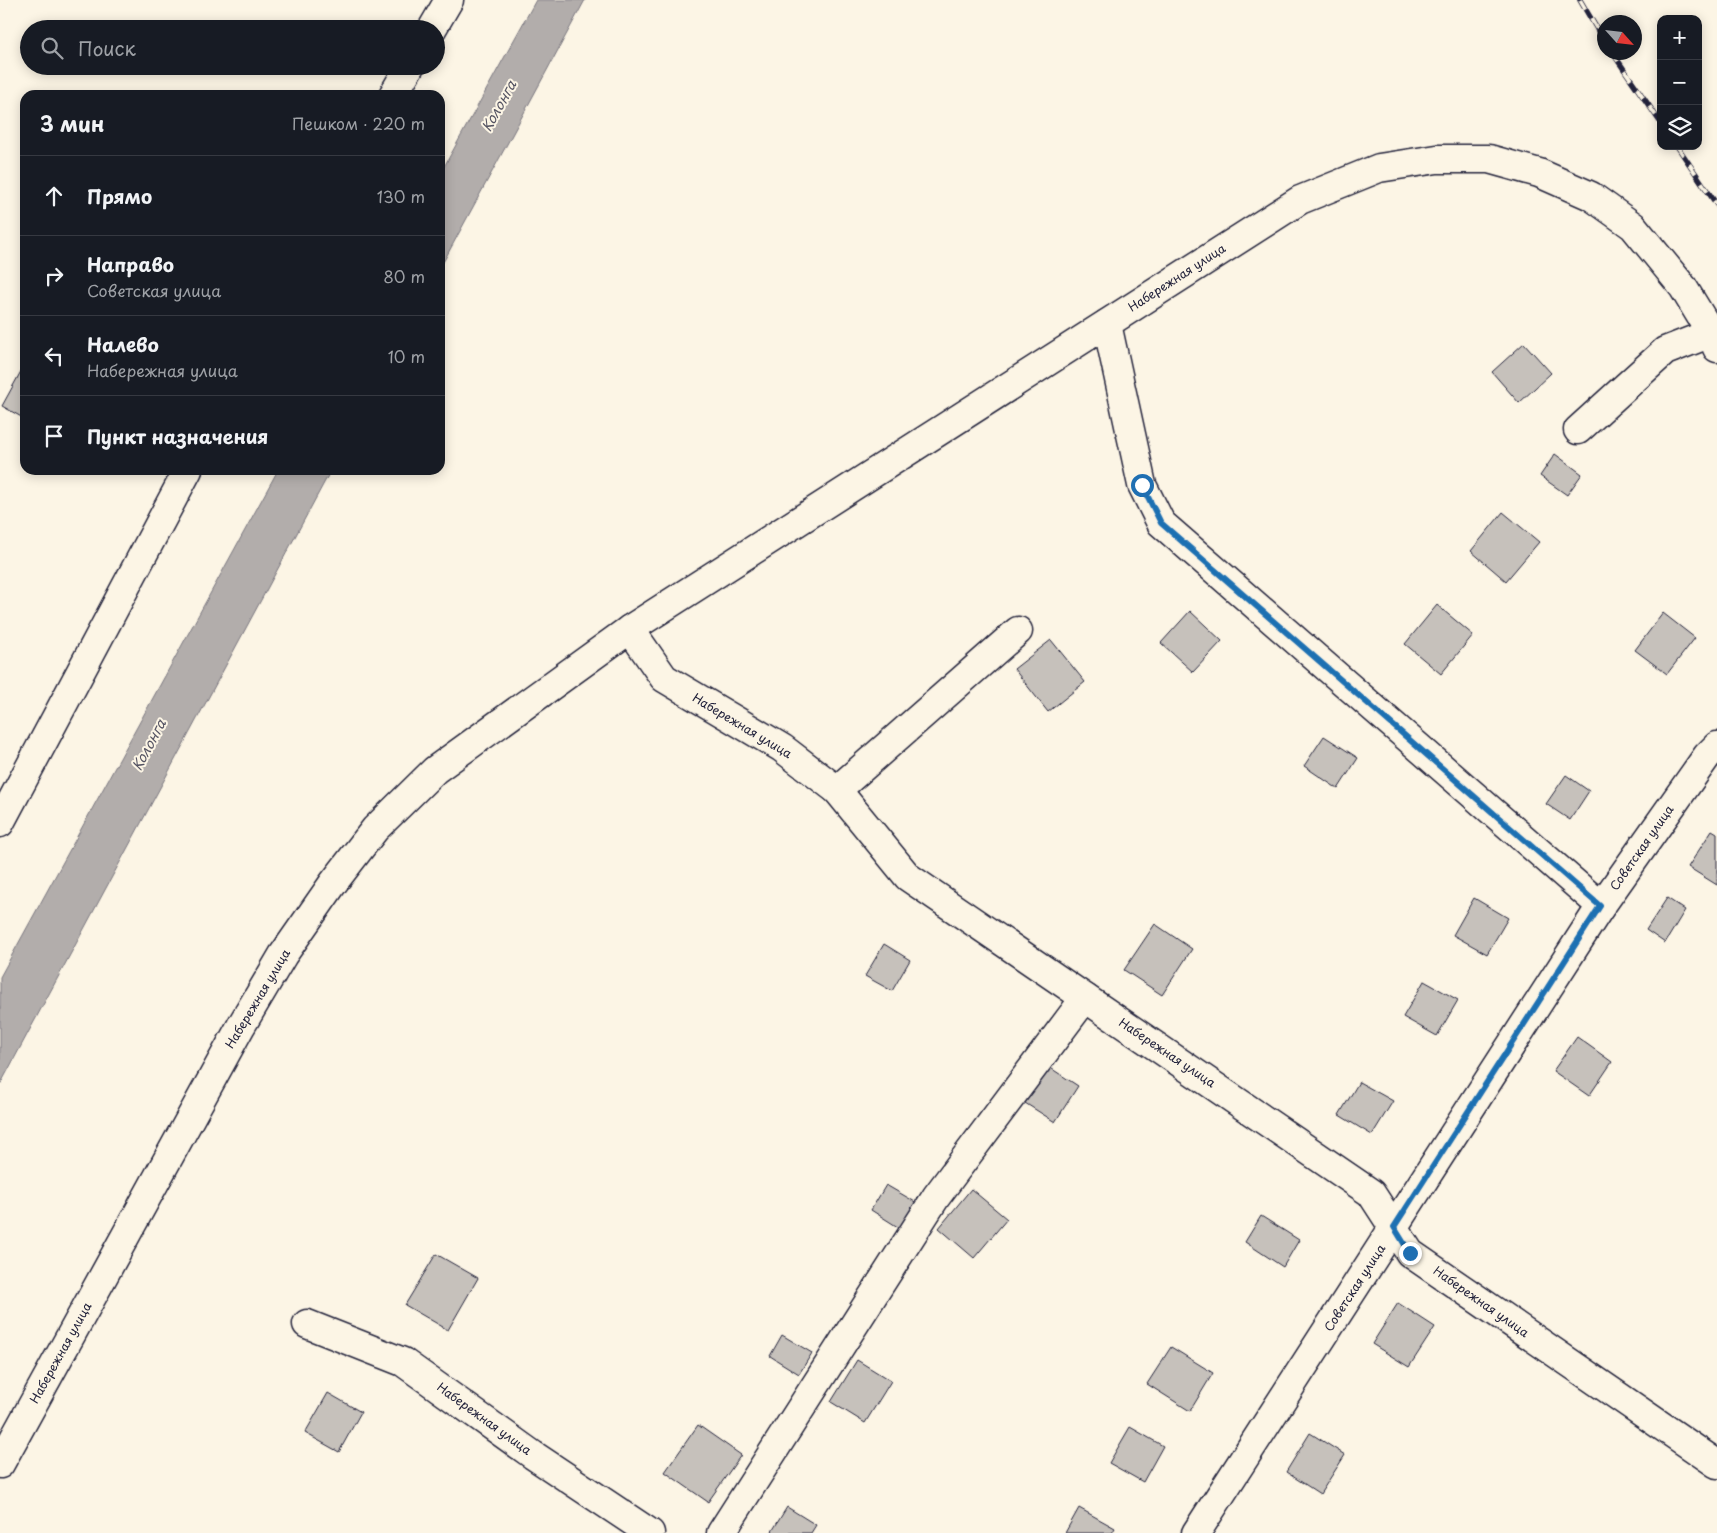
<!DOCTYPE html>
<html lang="ru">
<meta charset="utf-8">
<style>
body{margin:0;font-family:"Playpen Sans",sans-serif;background:#20242c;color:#f1f3f6}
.controls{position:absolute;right:15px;top:15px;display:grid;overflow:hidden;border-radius:10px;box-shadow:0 2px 12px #0003}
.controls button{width:45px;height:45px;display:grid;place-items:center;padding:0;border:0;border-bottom:1px solid #363941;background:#171b24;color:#f1f3f6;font:25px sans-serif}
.compass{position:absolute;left:1597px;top:15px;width:45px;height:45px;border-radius:50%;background:#171b24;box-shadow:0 2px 12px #0003;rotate:117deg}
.stop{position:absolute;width:15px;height:15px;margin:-11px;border:4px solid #1f6fb2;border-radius:50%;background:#fff}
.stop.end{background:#1f6fb2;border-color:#fff;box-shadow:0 1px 5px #0008}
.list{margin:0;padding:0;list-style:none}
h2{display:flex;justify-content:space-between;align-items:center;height:65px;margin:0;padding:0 20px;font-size:21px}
h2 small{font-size:16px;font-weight:400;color:#9ea1a6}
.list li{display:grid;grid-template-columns:32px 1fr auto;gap:15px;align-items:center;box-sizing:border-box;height:80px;padding:0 20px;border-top:1px solid #363941}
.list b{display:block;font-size:19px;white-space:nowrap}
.list p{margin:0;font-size:16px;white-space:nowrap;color:#9ea1a6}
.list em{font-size:16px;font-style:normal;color:#9ea1a6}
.icon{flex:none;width:28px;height:28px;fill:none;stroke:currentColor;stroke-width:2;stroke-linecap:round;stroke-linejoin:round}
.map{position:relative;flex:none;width:1717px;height:1533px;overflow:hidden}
.search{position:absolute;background:#171b24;box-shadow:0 2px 12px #0003;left:20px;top:20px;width:425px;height:55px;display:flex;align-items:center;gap:12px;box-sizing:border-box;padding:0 18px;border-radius:28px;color:#9ea1a6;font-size:19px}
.panel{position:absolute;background:#171b24;box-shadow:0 2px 12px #0003;left:20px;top:90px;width:425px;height:385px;border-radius:15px}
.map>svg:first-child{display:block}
.water{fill:#b2adab;stroke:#78757e}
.building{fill:#c6c1bb;stroke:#22223b}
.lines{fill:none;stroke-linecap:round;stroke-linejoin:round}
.minor-casing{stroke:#22223b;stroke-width:31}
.highway-casing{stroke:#22223b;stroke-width:31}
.minor{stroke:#fcf5e5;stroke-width:28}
.highway{stroke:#fcf5e5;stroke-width:28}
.rail-casing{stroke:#22223b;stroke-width:5.5}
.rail{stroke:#fcf5e5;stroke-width:4;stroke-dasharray:11;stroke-linecap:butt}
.route{stroke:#1f6fb2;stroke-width:6}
.labels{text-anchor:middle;stroke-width:4;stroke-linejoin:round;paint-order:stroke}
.street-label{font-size:12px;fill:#22223b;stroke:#fcf5e5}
.water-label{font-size:14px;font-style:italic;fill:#545362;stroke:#fcf5e5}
</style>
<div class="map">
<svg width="1717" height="1533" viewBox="0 0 1717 1533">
<rect width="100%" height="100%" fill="#fcf5e5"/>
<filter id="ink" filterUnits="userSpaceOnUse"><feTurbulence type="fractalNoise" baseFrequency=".02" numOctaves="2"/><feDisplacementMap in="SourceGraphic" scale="10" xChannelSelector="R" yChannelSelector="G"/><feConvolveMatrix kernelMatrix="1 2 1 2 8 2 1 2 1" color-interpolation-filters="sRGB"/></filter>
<g filter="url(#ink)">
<g class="water">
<path d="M 536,0 L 585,0 L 440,268 L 440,174 Z"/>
<path d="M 278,470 L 331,470 L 0,1085 L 0,977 Z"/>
</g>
<g class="building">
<path d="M 1524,343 L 1551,373 L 1519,403 L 1492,372 Z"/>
<path d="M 25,364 L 25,419 L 2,406 Z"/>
<path d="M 1555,454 L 1582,474 L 1567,495 L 1540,476 Z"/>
<path d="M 1503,512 L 1539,542 L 1506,581 L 1471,551 Z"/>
<path d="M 1437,605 L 1473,635 L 1441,674 L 1405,644 Z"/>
<path d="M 1190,611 L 1222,641 L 1193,672 L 1161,643 Z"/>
<path d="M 1663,613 L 1695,638 L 1667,674 L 1635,650 Z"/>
<path d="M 1051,640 L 1085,682 L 1048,712 L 1014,669 Z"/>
<path d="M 1324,736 L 1358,758 L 1338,789 L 1304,766 Z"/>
<path d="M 1566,775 L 1589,791 L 1570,820 L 1546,804 Z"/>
<path d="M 1712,830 L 1717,833 L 1717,885 L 1688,867 Z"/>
<path d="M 1474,898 L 1508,918 L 1487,954 L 1453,935 Z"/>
<path d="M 1667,898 L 1685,910 L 1665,943 L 1646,930 Z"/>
<path d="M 1155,924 L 1192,949 L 1162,995 L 1124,970 Z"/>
<path d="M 884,944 L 910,960 L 892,991 L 865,976 Z"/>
<path d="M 1424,981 L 1458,1000 L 1437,1036 L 1403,1017 Z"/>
<path d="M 1577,1037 L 1612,1062 L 1589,1096 L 1553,1071 Z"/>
<path d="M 1049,1067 L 1078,1086 L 1055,1122 L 1025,1103 Z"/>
<path d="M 1359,1082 L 1393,1101 L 1372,1135 L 1339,1115 Z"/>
<path d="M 886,1185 L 917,1203 L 901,1229 L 871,1210 Z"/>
<path d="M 971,1189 L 1007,1219 L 974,1258 L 939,1228 Z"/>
<path d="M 1261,1216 L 1299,1240 L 1283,1267 L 1245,1242 Z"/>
<path d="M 436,1254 L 478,1278 L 448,1330 L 405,1305 Z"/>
<path d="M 1398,1303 L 1435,1327 L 1409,1367 L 1372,1344 Z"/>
<path d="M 782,1335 L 812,1353 L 799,1374 L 770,1356 Z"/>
<path d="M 1171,1347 L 1213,1373 L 1190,1411 L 1147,1384 Z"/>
<path d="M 857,1360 L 891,1381 L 865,1423 L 831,1402 Z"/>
<path d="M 328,1393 L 361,1412 L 339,1452 L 305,1433 Z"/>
<path d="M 698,1425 L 741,1455 L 708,1502 L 665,1472 Z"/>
<path d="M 1130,1427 L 1163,1446 L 1143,1482 L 1109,1463 Z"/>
<path d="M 1310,1433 L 1345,1455 L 1320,1494 L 1286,1472 Z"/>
<path d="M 787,1507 L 816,1525 L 811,1533 L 771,1533 Z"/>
<path d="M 1079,1508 L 1115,1528 L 1112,1533 L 1065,1533 Z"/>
</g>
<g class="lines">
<defs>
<g id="minor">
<path d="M 432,29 L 449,0"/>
<path d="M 393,95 L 410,66"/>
<path d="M 1107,324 L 1142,485 L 1161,523 L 1601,906"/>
<path d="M 1578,430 L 1665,351 L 1711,333"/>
<path d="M 630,629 L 664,678 L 782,748 L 837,790 L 908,877 L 1371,1193 L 1410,1253 L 1717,1464"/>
<path d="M 837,790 L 1018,631"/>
<path d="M 0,823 L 188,470"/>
<path d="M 307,1324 L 403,1362 L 533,1455 L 650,1533"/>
<path d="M 721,1533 L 936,1197 L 1085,998"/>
<path d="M 1196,1533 L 1601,906 L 1707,756 L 1717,746"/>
</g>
<path id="highway" d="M 0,1464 L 241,1026 L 283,955 L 334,882 L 375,829 L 435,770 L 630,629 L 1300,200 L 1379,168 L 1437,159 L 1489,159 L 1539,173 L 1591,196 L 1633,226 L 1683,287 L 1711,333 L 1717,348"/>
</defs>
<use href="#minor" class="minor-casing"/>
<use href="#highway" class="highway-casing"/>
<use href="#minor" class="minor"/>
<use href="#highway" class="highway"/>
<defs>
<g id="rail">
<path d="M 1580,0 L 1604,41"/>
<path d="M 1612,52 L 1661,123"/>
<path d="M 1677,146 L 1717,205"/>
</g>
</defs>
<use href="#rail" class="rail-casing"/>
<use href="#rail" class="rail"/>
</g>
</g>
<g class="lines" filter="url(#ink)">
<path class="route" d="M 1142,485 L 1161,523 L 1600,906 L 1394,1227 L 1410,1253"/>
</g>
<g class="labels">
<g class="street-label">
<text transform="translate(1177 278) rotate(-33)" y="4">Набережная улица</text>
<text transform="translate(742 726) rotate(31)" y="4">Набережная улица</text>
<text transform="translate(1642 848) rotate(-55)" y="4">Советская улица</text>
<text transform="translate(258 999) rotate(-59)" y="4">Набережная улица</text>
<text transform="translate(1167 1053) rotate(34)" y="4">Набережная улица</text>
<text transform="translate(1355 1288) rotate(-57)" y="4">Советская улица</text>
<text transform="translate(1481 1302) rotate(35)" y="4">Набережная улица</text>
<text transform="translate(61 1353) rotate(-61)" y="4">Набережная улица</text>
<text transform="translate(484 1419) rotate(36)" y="4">Набережная улица</text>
</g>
<g class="water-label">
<text transform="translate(499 106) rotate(-61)" y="5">Колонга</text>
<text transform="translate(149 745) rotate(-62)" y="5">Колонга</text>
</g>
</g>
</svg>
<div class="controls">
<button>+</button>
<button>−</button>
<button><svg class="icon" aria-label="layers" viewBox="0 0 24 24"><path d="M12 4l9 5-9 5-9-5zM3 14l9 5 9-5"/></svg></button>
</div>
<svg class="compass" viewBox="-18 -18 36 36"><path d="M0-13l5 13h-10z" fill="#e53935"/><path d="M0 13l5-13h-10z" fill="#9ea1a6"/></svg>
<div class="stop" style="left:1142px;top:485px"></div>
<div class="stop end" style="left:1410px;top:1253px"></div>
<div class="search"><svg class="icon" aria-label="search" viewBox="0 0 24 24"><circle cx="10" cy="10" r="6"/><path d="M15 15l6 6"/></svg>Поиск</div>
<section class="panel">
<h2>3 мин<small>Пешком · 220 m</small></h2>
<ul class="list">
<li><svg class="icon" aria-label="ahead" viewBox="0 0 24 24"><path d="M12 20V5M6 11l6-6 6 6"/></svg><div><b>Прямо</b></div><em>130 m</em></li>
<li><svg class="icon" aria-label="right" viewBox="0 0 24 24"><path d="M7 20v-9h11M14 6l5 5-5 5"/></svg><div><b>Направо</b><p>Советская улица</p></div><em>80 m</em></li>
<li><svg class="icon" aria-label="left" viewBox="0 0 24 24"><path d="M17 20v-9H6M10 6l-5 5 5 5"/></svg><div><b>Налево</b><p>Набережная улица</p></div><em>10 m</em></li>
<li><svg class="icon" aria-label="arrive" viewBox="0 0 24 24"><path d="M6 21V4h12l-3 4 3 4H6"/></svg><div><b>Пункт назначения</b></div></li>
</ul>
</section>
</div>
